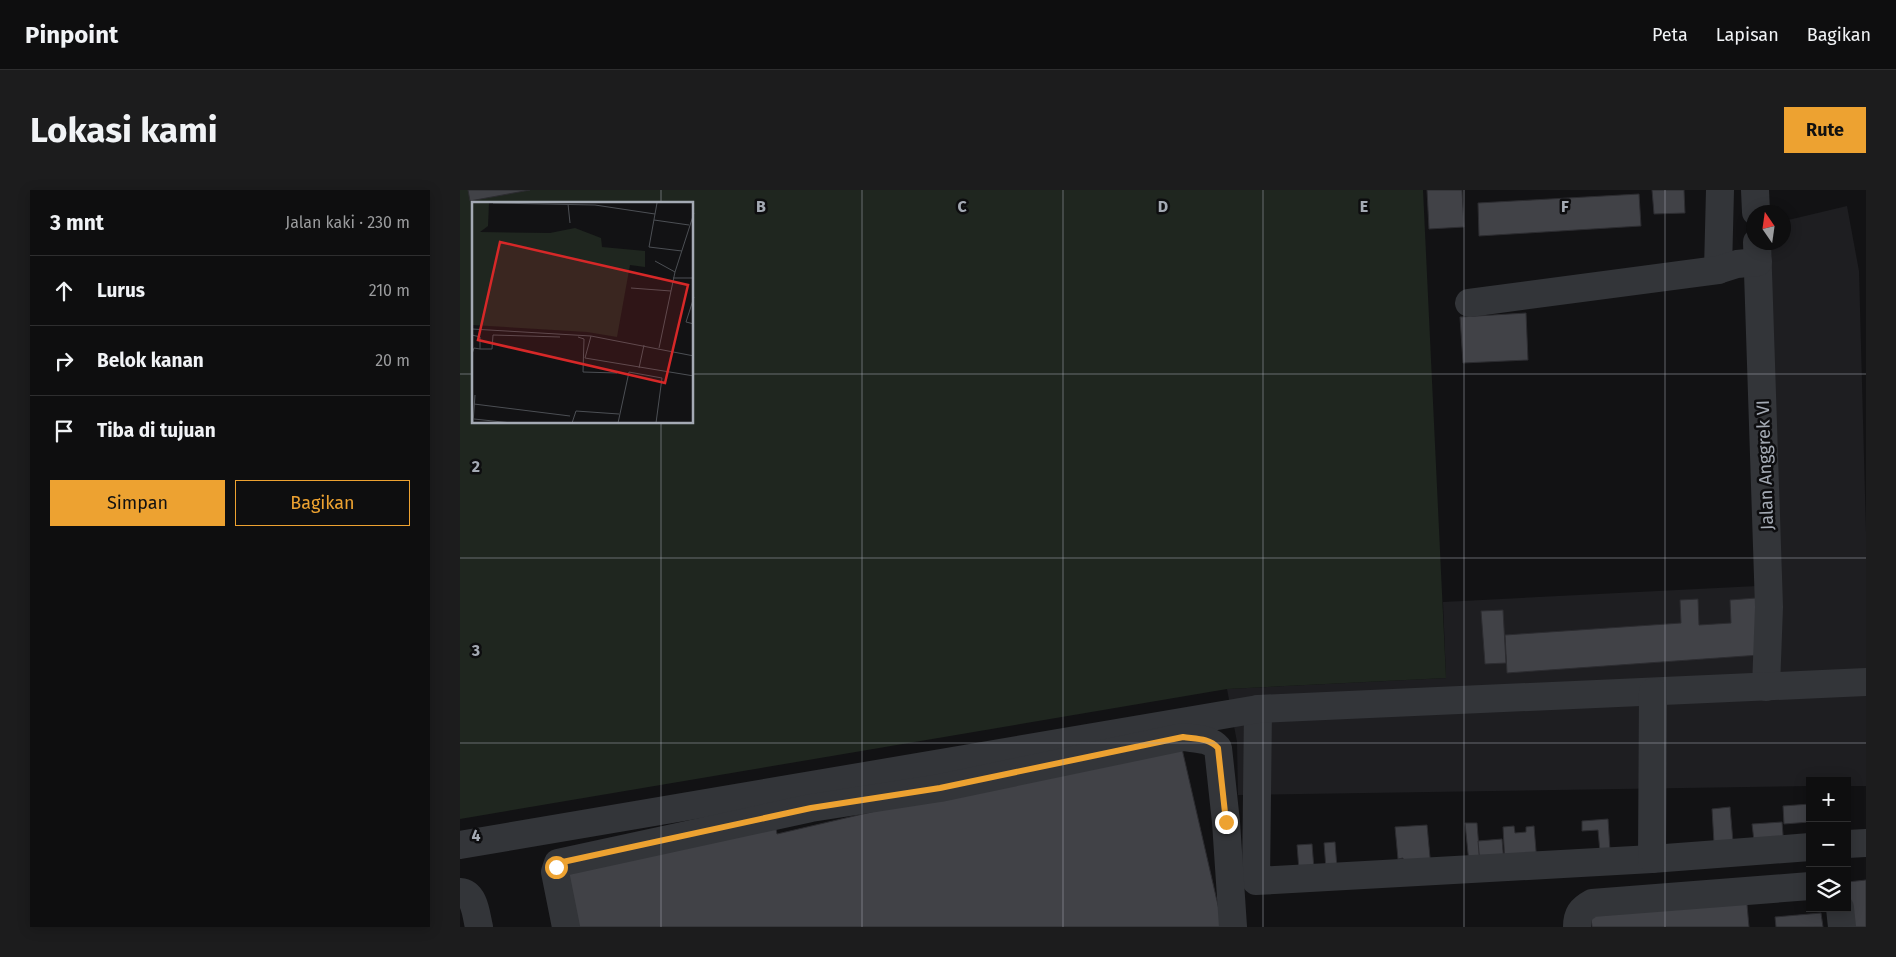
<!DOCTYPE html>
<html lang="id">
<meta charset="utf-8">
<style>
body{margin:0;font-family:"Fira Sans",sans-serif;background:#1c1c1d;color:#f1f3f6}
.controls{position:absolute;right:15px;bottom:15px;display:grid;overflow:hidden;border-radius:0px;box-shadow:0 2px 12px #0003}
.controls button{width:45px;height:45px;display:grid;place-items:center;padding:0;border:0;border-bottom:1px solid #2e2e2f;background:#0e0e0f;color:#f1f3f6;font:25px sans-serif}
.compass{position:absolute;left:1286px;top:15px;width:45px;height:45px;border-radius:50%;background:#0e0e0f;box-shadow:0 2px 12px #0003;rotate:347deg}
.stop{position:absolute;width:15px;height:15px;margin:-11px;border:4px solid #eda231;border-radius:50%;background:#fff}
.stop.end{background:#eda231;border-color:#fff;box-shadow:0 1px 5px #0008}
.list{margin:0;padding:0;list-style:none}
h2{display:flex;justify-content:space-between;align-items:center;height:65px;margin:0;padding:0 20px;font-size:21px}
h2 small{font-size:16px;font-weight:400;color:#9b9c9e}
.list li{display:grid;grid-template-columns:32px 1fr auto;gap:15px;align-items:center;box-sizing:border-box;height:70px;padding:0 20px;border-top:1px solid #2e2e2f}
.list b{display:block;font-size:19px;white-space:nowrap}
.list em{font-size:16px;font-style:normal;color:#9b9c9e}
.actions{display:flex;gap:10px;padding:15px 20px}
.actions a{flex:1;padding:11px 0;border:1px solid #eda231;border-radius:0px;text-align:center;font-size:18px;color:#eda231}
.actions .main{background:#eda231;color:#111}
.icon{flex:none;width:28px;height:28px;fill:none;stroke:currentColor;stroke-width:2;stroke-linecap:round;stroke-linejoin:round}
.map{position:relative;flex:none;width:1406px;height:737px;overflow:hidden;border-radius:0px}
header{display:flex;align-items:center;gap:30px;box-sizing:border-box;height:70px;padding:0 25px;background:#0e0e0f;border-bottom:1px solid #2e2e2f}
header strong{font-size:24px}
nav{display:flex;gap:28px;margin-inline-start:auto;font-size:18px}
.intro{display:flex;align-items:center;justify-content:space-between;box-sizing:border-box;height:120px;padding:0 30px}
h1{margin:0;font-size:35px}
.button{padding:12px 22px;border-radius:0px;background:#eda231;color:#111;font-size:18px;font-weight:700}
main{display:flex;gap:30px;padding:0 30px}
aside{flex:1;background:#0e0e0f;border-radius:0px;box-shadow:0 2px 12px #0003}
.map>svg:first-child{display:block}
.built{fill:#1e1e21}
.green{fill:#1f261f;fill-rule:evenodd}
.building{fill:#414247;stroke:#2c2c30}
.lines{fill:none;stroke-linecap:round;stroke-linejoin:round}
.minor{stroke:#333539;stroke-width:28}
.route{stroke:#eda231;stroke-width:6}
.grid{fill:none;stroke:#a4aab4;stroke-width:1;stroke-opacity:0.55}
.labels{text-anchor:middle;stroke-width:5;stroke-linejoin:round;paint-order:stroke}
.street-label{font-size:18px;fill:#a4aab4;stroke:#0d0d0f}
.inset-road{fill:none;stroke:#4c4f54;stroke-width:1}
.view{fill:#d62828;fill-opacity:0.15;stroke:#d62828;stroke-width:2.5}
.inset-edge{fill:none;stroke:#a4aab4;stroke-width:2.5}
.grid-label{font-size:16px;text-anchor:middle;font-weight:bold;fill:#a4aab4;stroke:#0d0d0f;stroke-width:5;stroke-linejoin:round;paint-order:stroke}
</style>
<header>
<strong>Pinpoint</strong>
<nav><a>Peta</a><a>Lapisan</a><a>Bagikan</a></nav>
</header>
<div class="intro"><h1>Lokasi kami</h1><a class="button">Rute</a></div>
<main>
<aside>
<h2>3 mnt<small>Jalan kaki · 230 m</small></h2>
<ul class="list">
<li><svg class="icon" aria-label="ahead" viewBox="0 0 24 24"><path d="M12 20V5M6 11l6-6 6 6"/></svg><div><b>Lurus</b></div><em>210 m</em></li>
<li><svg class="icon" aria-label="right" viewBox="0 0 24 24"><path d="M7 20v-9h11M14 6l5 5-5 5"/></svg><div><b>Belok kanan</b></div><em>20 m</em></li>
<li><svg class="icon" aria-label="arrive" viewBox="0 0 24 24"><path d="M6 21V4h12l-3 4 3 4H6"/></svg><div><b>Tiba di tujuan</b></div></li>
</ul>
<div class="actions"><a class="main">Simpan</a><a>Bagikan</a></div>
</aside>
<div class="map">
<svg width="1406" height="737" viewBox="0 0 1406 737">
<rect width="100%" height="100%" fill="#121214"/>
<path class="built" d="M 1387,16 L 1399,81 L 1406,342 L 1406,596 L 1387,596 L 1387,591 L 1350,591 L 1350,596 L 778,605 L 777,552 L 767,499 L 986,488 L 983,412 L 1297,396 L 1291,39 L 1293,38 L 1294,52 L 1324,52 L 1324,31 Z"/>
<path class="green" d="M 0,0 L 963,0 L 986,488 L 767,499 L 0,629 ZM 14,14 L 232,14 L 232,232 L 14,232 Z"/>
<g class="building">
<path d="M 8,0 L 70,0 L 10,11 Z"/>
<path d="M 967,0 L 1002,0 L 1004,37 L 969,39 Z"/>
<path d="M 1192,0 L 1224,0 L 1225,23 L 1194,24 Z"/>
<path d="M 1179,4 L 1181,36 L 1019,46 L 1018,13 Z"/>
<path d="M 1066,123 L 1068,170 L 1003,173 L 1000,127 Z"/>
<path d="M 1296,408 L 1300,465 L 1047,483 L 1045,445 L 1221,433 L 1220,410 L 1238,409 L 1239,435 L 1271,433 L 1270,410 Z"/>
<path d="M 1043,420 L 1046,473 L 1025,474 L 1021,421 Z"/>
<path d="M 720,550 L 763,737 L 119,737 L 105,678 L 314,629 L 317,644 Z"/>
<path d="M 1350,614 L 1350,632 L 1324,634 L 1323,616 Z"/>
<path d="M 1270,617 L 1273,652 L 1254,653 L 1252,619 Z"/>
<path d="M 1148,629 L 1150,661 L 1140,662 L 1138,640 L 1122,641 L 1122,631 Z"/>
<path d="M 1322,632 L 1324,657 L 1295,659 L 1292,634 Z"/>
<path d="M 1005,633 L 1017,633 L 1020,672 L 1009,673 Z"/>
<path d="M 967,635 L 971,678 L 944,681 L 943,668 L 938,669 L 935,637 Z"/>
<path d="M 1054,636 L 1055,643 L 1066,642 L 1066,637 L 1074,636 L 1077,673 L 1045,675 L 1043,637 Z"/>
<path d="M 1042,649 L 1044,673 L 1020,674 L 1018,651 Z"/>
<path d="M 875,652 L 877,678 L 866,679 L 864,653 Z"/>
<path d="M 852,654 L 854,679 L 839,680 L 837,655 Z"/>
<path d="M 1406,690 L 1406,737 L 1392,737 L 1387,692 Z"/>
<path d="M 1286,703 L 1289,737 L 1132,737 L 1130,719 Z"/>
<path d="M 1361,723 L 1363,737 L 1316,737 L 1315,727 Z"/>
</g>
<g class="lines">
<g class="minor">
<path d="M 1295,0 L 1296,22"/>
<path d="M 1297,52 L 1309,417 L 1306,497"/>
<path d="M 1258,80 L 1260,0"/>
<path d="M 1009,113 L 1258,80 L 1277,74 L 1298,72"/>
<path d="M 798,519 L 796,691 L 1192,669 L 1350,657"/>
<path d="M 1387,654 L 1406,653"/>
<path d="M 0,655 L 798,519 L 1406,492"/>
<path d="M 1192,669 L 1193,502"/>
<path d="M 0,702 C 15,703 16,725 19,737"/>
<path d="M 1380,718 L 1382,737"/>
<path d="M 106,737 L 95,682 L 98,673 L 351,618 L 480,598 L 723,547 C 736,549 749,548 758,558 L 766,632 L 773,737"/>
<path d="M 1117,737 C 1117,724 1121,719 1132,713 L 1350,696"/>
</g>
</g>
<g class="lines">
<path class="route" d="M 96,677 L 98,673 L 351,618 L 480,598 L 723,547 C 736,549 749,548 758,558 L 766,632"/>
</g>
<path class="grid" d="M 201,0 L 201,14M 402,0 L 402,737M 603,0 L 603,737M 803,0 L 803,737M 1004,0 L 1004,737M 1205,0 L 1205,737M 0,184 L 14,184M 232,184 L 1406,184M 201,232 L 201,737M 0,368 L 1406,368M 0,553 L 1406,553"/>
<g class="labels">
<g class="street-label">
<text transform="translate(1305 275) rotate(-92)" y="6">Jalan Anggrek VI</text>
</g>
</g>
<g transform="translate(12 12)">
<rect width="221" height="221" fill="#121214"/>
<path d="M 0,1 L 17,1 L 16,24 L 8,30 L 78,31 L 103,26 L 129,36 L 130,45 L 173,49 L 173,65 L 158,63 L 145,135 L 115,130 L 0,123 Z" fill="#1f261f"/>
<path class="inset-road" d="M 21,1 L 123,3 L 183,12M 185,1 L 177,45 L 210,49M 96,2 L 98,21M 182,18 L 217,23M 183,59 L 203,70M 201,76 L 222,76M 159,86 L 199,89M 222,95 L 214,120 L 222,122M 0,127 L 119,134 L 222,154M 0,133 L 8,135 L 8,147 L 2,146 L 0,152M 119,134 L 113,156 L 222,174M 106,135 L 112,137 L 111,170 L 145,171M 187,146 L 203,70 L 222,11M 8,147 L 20,147 L 21,133 L 88,135M 167,166 L 172,143M 2,202 L 98,214M 2,217 L 40,221M 1,221 L 3,193M 100,221 L 104,209 L 147,212M 146,221 L 157,170 L 190,176 L 184,221"/>
<path class="view" d="M 28,40 L 216,83 L 193,181 L 6,138 Z"/>
<rect width="221" height="221" class="inset-edge"/>
</g>
<g class="grid-label">
<text x="301" y="22">B</text>
<text x="502" y="22">C</text>
<text x="703" y="22">D</text>
<text x="904" y="22">E</text>
<text x="1105" y="22">F</text>
<text x="16" y="282">2</text>
<text x="16" y="466">3</text>
<text x="16" y="651">4</text>
</g>
</svg>
<div class="controls">
<button>+</button>
<button>−</button>
<button><svg class="icon" aria-label="layers" viewBox="0 0 24 24"><path d="M12 4l9 5-9 5-9-5zM3 14l9 5 9-5"/></svg></button>
</div>
<svg class="compass" viewBox="-18 -18 36 36"><path d="M0-13l5 13h-10z" fill="#e53935"/><path d="M0 13l5-13h-10z" fill="#9b9c9e"/></svg>
<div class="stop" style="left:96px;top:677px"></div>
<div class="stop end" style="left:766px;top:632px"></div>
</div>
</main>
